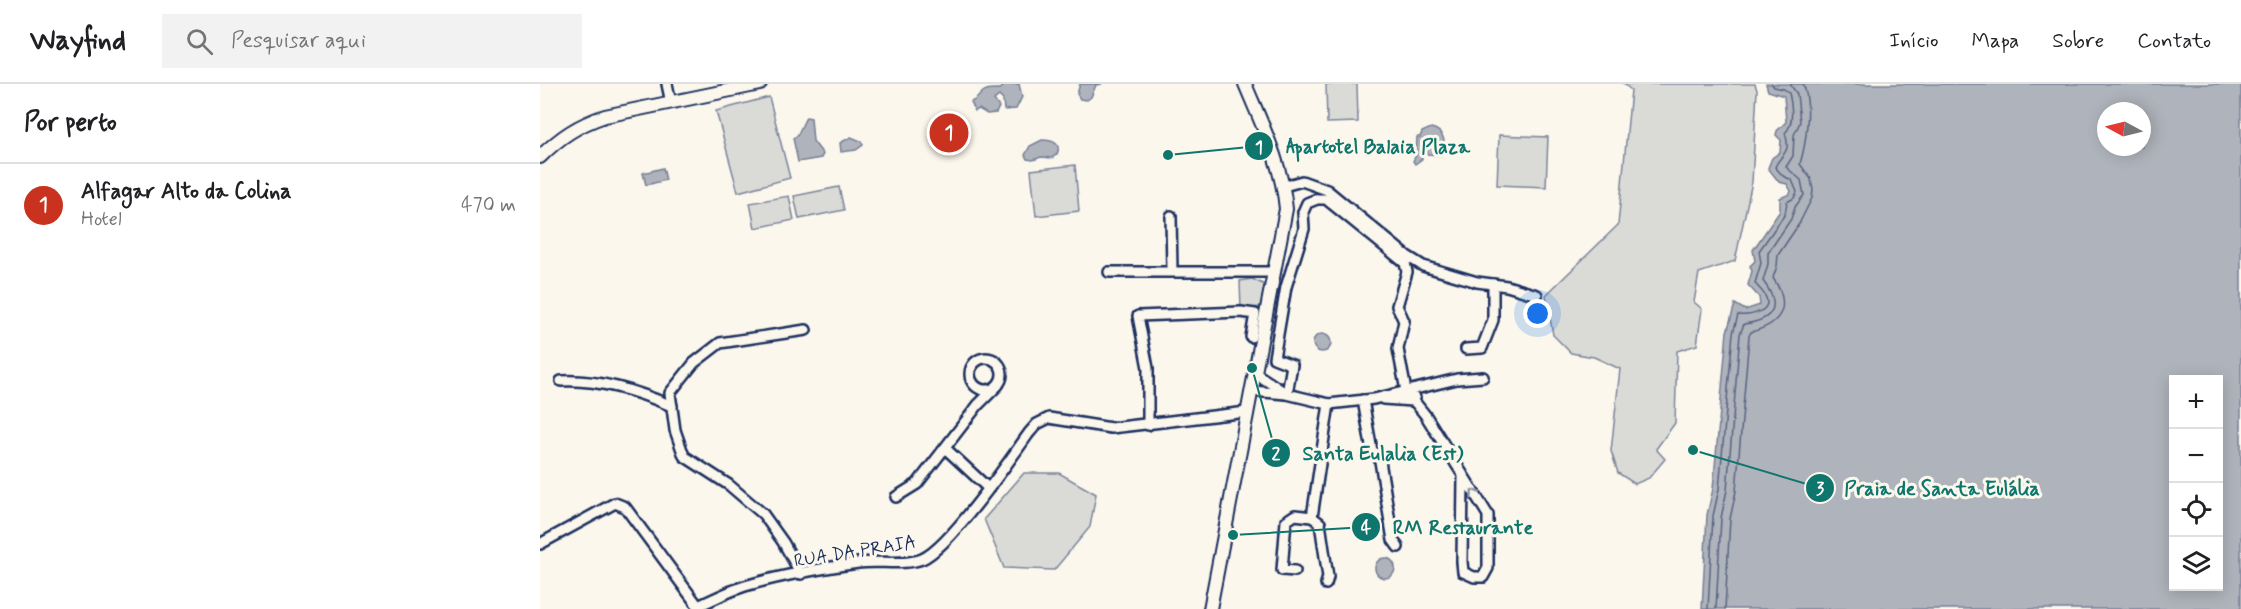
<!DOCTYPE html>
<html lang="pt">
<meta charset="utf-8">
<style>
body{margin:0;font-family:Mynerve,sans-serif;background:#f2f2f2;color:#202124}
.controls{position:absolute;right:18px;bottom:18px;display:grid;overflow:hidden;border-radius:0px;box-shadow:0 3px 15px #0003}
.controls button{width:54px;height:54px;display:grid;place-items:center;padding:0;border:0;border-bottom:2px solid #e0e0e0;background:#fff;color:#202124;font:30px sans-serif}
.compass{position:absolute;left:1557px;top:18px;width:54px;height:54px;border-radius:50%;background:#fff;box-shadow:0 3px 15px #0003;rotate:277deg}
.you{position:absolute;left:998px;top:230px;width:21px;height:21px;margin:-15px;border:4px solid #fff;border-radius:50%;background:#1a73e8;box-shadow:0 0 0 9px #1a73e833}
.badge{display:grid;place-items:center;width:39px;height:39px;border-radius:50%;background:#c8321e;color:#fff;font-size:20px;font-weight:700}
.pin{position:absolute;translate:-50% -50%;border:3px solid #fff;box-shadow:0 2px 6px #0006}
.list{margin:0;padding:0;list-style:none}
h2{display:flex;justify-content:space-between;align-items:center;height:78px;margin:0;padding:0 24px;font-size:26px}
h2 small{font-size:20px;font-weight:400;color:#757577}
.list li{display:grid;grid-template-columns:39px 1fr auto;gap:18px;align-items:center;box-sizing:border-box;height:84px;padding:0 24px;border-top:2px solid #e0e0e0}
.list b{display:block;font-size:22px;white-space:nowrap}
.list p{margin:0;font-size:20px;white-space:nowrap;color:#757577}
.list em{font-size:20px;font-style:normal;color:#757577}
.icon{flex:none;width:33px;height:33px;fill:none;stroke:currentColor;stroke-width:2;stroke-linecap:round;stroke-linejoin:round}
.map{position:relative;flex:none;width:1701px;height:525px;overflow:hidden}
header{display:flex;align-items:center;gap:36px;box-sizing:border-box;height:84px;padding:0 30px;background:#fff;border-bottom:2px solid #e0e0e0}
header strong{font-size:28px}
nav{display:flex;gap:33px;margin-inline-start:auto;font-size:21px}
.search{width:420px;height:54px;background:#f2f2f2;display:flex;align-items:center;gap:15px;box-sizing:border-box;padding:0 21px;border-radius:0px;color:#757577;font-size:22px}
main{display:flex}
aside{flex:1;background:#fff}
.map>svg:first-child{display:block}
.green{fill:#dadad7;stroke:#7a849a;stroke-width:1.5}
.water{fill:#afb3bb;stroke:#747e96;stroke-width:1.5;fill-rule:evenodd}
.lines{fill:none;stroke-linecap:round;stroke-linejoin:round}
.shore{stroke:#566483;stroke-width:1.5}
.street-casing{stroke:#1b2f5e;stroke-width:14}
.secondary-casing{stroke:#1b2f5e;stroke-width:16}
.street{stroke:#fbf7ec;stroke-width:9}
.secondary{stroke:#fbf7ec;stroke-width:12}
.oneway{stroke:#8b93a5}
.labels{text-anchor:middle;stroke-width:6;stroke-linejoin:round;paint-order:stroke}
.street-label{font-size:18px;fill:#1b2f5e;stroke:#fbf7ec}
.leader{fill:none;stroke:#0f766e;stroke-width:2}
.callout-dot{fill:#0f766e;stroke:#fbf7ec;stroke-width:2}
.mark-label{font-size:18px;text-anchor:middle;font-weight:bold;fill:#fff}
.callout-label{font-size:20px;text-anchor:middle;font-weight:bold;fill:#0f766e;stroke:#fbf7ec;stroke-width:6;stroke-linejoin:round;paint-order:stroke}
</style>
<header>
<strong>Wayfind</strong>
<div class="search"><svg class="icon" aria-label="search" viewBox="0 0 24 24"><circle cx="10" cy="10" r="6"/><path d="M15 15l6 6"/></svg>Pesquisar aqui</div>
<nav><a>Início</a><a>Mapa</a><a>Sobre</a><a>Contato</a></nav>
</header>
<main>
<aside>
<h2>Por perto<small></small></h2>
<ul class="list">
<li><span class="badge">1</span><div><b>Alfagar Alto da Colina</b><p>Hotel</p></div><em>470 m</em></li>
</ul>
</aside>
<div class="map">
<svg width="1701" height="525" viewBox="0 0 1701 525">
<rect width="100%" height="100%" fill="#fbf7ec"/>
<filter id="ink" filterUnits="userSpaceOnUse"><feTurbulence type="fractalNoise" baseFrequency=".0167" numOctaves="2"/><feDisplacementMap in="SourceGraphic" scale="12" xChannelSelector="R" yChannelSelector="G"/><feConvolveMatrix kernelMatrix="1 2 1 2 8 2 1 2 1" color-interpolation-filters="sRGB"/></filter>
<g filter="url(#ink)">
<g class="green">
<path d="M 786,0 L 817,0 L 818,38 L 787,39 Z"/>
<path d="M 1084,0 L 1215,0 L 1217,6 L 1212,98 L 1195,177 L 1159,189 L 1154,218 L 1162,225 L 1157,261 L 1137,267 L 1135,339 L 1116,365 L 1125,375 L 1109,394 L 1095,400 L 1078,389 L 1071,367 L 1080,285 L 1054,273 L 1031,269 L 1013,251 L 1006,211 L 1078,141 L 1091,6 Z"/>
<path d="M 229,13 L 250,94 L 198,108 L 176,27 Z"/>
<path d="M 959,51 L 1008,53 L 1006,103 L 957,101 Z"/>
<path d="M 535,81 L 539,127 L 496,132 L 491,86 Z"/>
<path d="M 299,103 L 304,126 L 259,135 L 254,112 Z"/>
<path d="M 249,112 L 254,136 L 215,144 L 210,119 Z"/>
<path d="M 712,195 L 725,201 L 720,223 L 701,225 L 700,197 Z"/>
<path d="M 484,389 L 519,389 L 556,410 L 550,443 L 514,486 L 464,484 L 444,435 Z"/>
</g>
<g class="water">
<path d="M 466,0 L 479,0 L 482,13 L 476,25 L 464,26 L 463,16 L 459,12 L 454,16 L 459,23 L 456,29 L 447,30 L 439,25 L 435,27 L 431,18 C 445,12 436,4 460,5 Z"/>
<path d="M 540,0 L 562,0 L 556,1 L 551,13 L 547,16 L 540,15 L 537,10 Z"/>
<path d="M 1226,0 L 1701,0 L 1701,525 L 1162,525 L 1167,431 L 1173,405 L 1187,248 L 1195,220 L 1205,226 L 1220,221 L 1219,213 L 1208,201 L 1212,187 L 1210,182 L 1215,177 L 1213,166 L 1240,127 L 1240,114 L 1250,110 L 1251,107 L 1247,100 L 1239,98 L 1228,84 L 1232,74 L 1240,68 L 1241,56 L 1236,51 L 1237,47 L 1246,38 L 1244,12 L 1228,7 ZM 1566,27 L 1602,27 L 1602,63 L 1566,63 ZM 1634,296 L 1678,296 L 1678,502 L 1634,502 Z"/>
<path d="M 266,33 L 271,34 L 273,57 L 283,70 L 281,74 L 258,78 L 253,54 L 257,52 Z"/>
<path d="M 891,44 C 905,47 907,60 901,71 L 887,70 L 887,59 L 881,58 L 882,75 L 875,80 L 873,77 L 876,71 L 877,53 L 880,53 L 882,48 Z"/>
<path d="M 311,53 L 321,57 L 323,61 L 316,66 L 301,68 L 300,59 Z"/>
<path d="M 502,56 C 512,56 522,59 517,70 L 512,74 L 501,73 L 493,76 L 487,75 L 485,71 L 490,62 Z"/>
<path d="M 123,84 L 126,96 L 106,101 L 103,89 Z"/>
<circle cx="782" cy="259" r="9"/>
<circle cx="845" cy="484" r="10"/>
</g>
<g class="lines">
<g class="shore">
<path d="M 1168,525 L 1173,432 L 1179,405 L 1193,249 L 1198,231 C 1209,232 1236,228 1224,210 C 1222,206 1217,203 1215,199 L 1221,179 L 1219,167 L 1245,130 L 1247,118 L 1254,114 L 1257,108 L 1252,96 L 1243,92 L 1235,83 C 1241,69 1252,70 1245,49 C 1255,40 1252,22 1249,9 L 1244,5 L 1234,3 L 1232,0"/>
<path d="M 1176,525 L 1181,434 L 1187,406 L 1200,250 L 1204,240 C 1234,236 1242,222 1223,197 L 1228,180 L 1228,169 L 1251,135 L 1255,123 L 1264,111 L 1261,96 L 1246,83 L 1253,72 L 1254,51 L 1260,38 L 1257,10 L 1250,0"/>
<path d="M 1185,525 L 1190,435 L 1196,407 L 1209,252 L 1211,248 C 1242,240 1252,222 1233,194 L 1237,182 L 1238,171 L 1259,140 L 1272,114 L 1273,106 L 1271,95 L 1260,80 C 1266,60 1272,19 1263,0"/>
</g>
<defs>
<g id="street">
<path d="M 127,0 L 131,19"/>
<path d="M 744,102 L 762,97 L 787,106 L 867,172 L 883,182 L 937,198 L 967,202 L 997,211"/>
<path d="M 631,132 L 632,187"/>
<path d="M 569,188 L 735,188"/>
<path d="M 926,265 L 942,264 L 953,236 L 953,200"/>
<circle cx="446" cy="290" r="16"/>
<path d="M 715,289 L 747,310"/>
<path d="M 21,297 C 59,295 96,307 132,322"/>
<path d="M 711,307 L 747,310 L 789,320 L 834,315 L 917,295 L 943,293"/>
<path d="M 747,310 L 752,281 L 734,274 L 746,203 L 764,145 L 763,128 L 767,119 L 777,115 L 786,115 L 865,179 L 867,188 L 857,222 L 864,237 L 858,265 L 866,307 L 886,332 L 948,431 L 948,484 L 943,493 L 934,493 L 923,488 L 922,478 L 923,393"/>
<path d="M 843,315 L 873,317 L 875,314"/>
<path d="M 823,316 L 832,367 L 839,371 L 853,456 L 858,463"/>
<path d="M 608,341 L 608,284 L 598,232 L 701,228 L 715,230 L 711,253"/>
<path d="M 405,364 L 448,404"/>
<path d="M 356,413 L 377,400 L 438,321 L 458,301"/>
<path d="M 0,460 L 75,419 L 85,423 L 158,522 C 174,515 189,507 205,502 C 238,492 284,484 318,479 C 338,476 363,482 382,475 C 409,464 470,376 489,349 L 497,340 L 509,334 L 571,344 L 707,328"/>
<path d="M 755,487 L 742,486 L 746,437 L 755,431 L 772,433"/>
<path d="M 261,490 L 243,458 L 223,430 L 189,401 L 144,372 L 135,346 L 130,309 L 154,279 L 180,259 L 266,246"/>
<path d="M 786,500 L 788,493 L 780,439 L 772,433 L 789,320"/>
</g>
<g id="secondary">
<path d="M 0,73 C 20,53 38,41 65,32 L 220,0"/>
<path d="M 670,525 L 746,125 C 742,80 722,41 705,0"/>
</g>
</defs>
<use href="#street" class="street-casing"/>
<use href="#secondary" class="secondary-casing"/>
<use href="#street" class="street"/>
<use href="#secondary" class="secondary"/>
</g>
<defs><path id="oneway-chevron" d="M-2-3.5L2.5 0L-2 3.5" fill="none" stroke-width="1.6" stroke-linecap="round" stroke-linejoin="round" transform="scale(1.5)"/></defs>
<use class="oneway" href="#oneway-chevron" transform="translate(934 409) rotate(-124)"/>
</g>
<g class="labels">
<g class="street-label">
<text transform="translate(315 467) rotate(-9)" y="6">RUA DA PRAIA</text>
</g>
</g>
<path class="leader" d="M628 71L719 62M712 284L736 369M1153 366L1280 404M693 451L826 443"/>
<g class="callout-dot">
<circle cx="628" cy="71" r="6"/>
<circle cx="712" cy="284" r="6"/>
<circle cx="1153" cy="366" r="6"/>
<circle cx="693" cy="451" r="6"/>
<circle cx="719" cy="62" r="15"/>
<circle cx="736" cy="369" r="15"/>
<circle cx="1280" cy="404" r="15"/>
<circle cx="826" cy="443" r="15"/>
</g>
<g class="mark-label">
<text x="719" y="69">1</text>
<text x="736" y="375">2</text>
<text x="1280" y="410">3</text>
<text x="826" y="449">4</text>
</g>
<g class="callout-label">
<text x="838" y="69">Apartotel Balaia Plaza</text>
<text x="843" y="376">Santa Eulalia (Est)</text>
<text x="1402" y="411">Praia de Santa Eulália</text>
<text x="923" y="450">RM Restaurante</text>
</g>
</svg>
<div class="controls">
<button>+</button>
<button>−</button>
<button><svg class="icon" aria-label="locate" viewBox="0 0 24 24"><circle cx="12" cy="12" r="6"/><path d="M12 2v4M12 18v4M2 12h4M18 12h4"/></svg></button>
<button><svg class="icon" aria-label="layers" viewBox="0 0 24 24"><path d="M12 4l9 5-9 5-9-5zM3 14l9 5 9-5"/></svg></button>
</div>
<svg class="compass" viewBox="-18 -18 36 36"><path d="M0-13l5 13h-10z" fill="#e53935"/><path d="M0 13l5-13h-10z" fill="#757577"/></svg>
<div class="you"></div>
<div class="pin badge" style="left:409px;top:49px">1</div>
</div>
</main>
